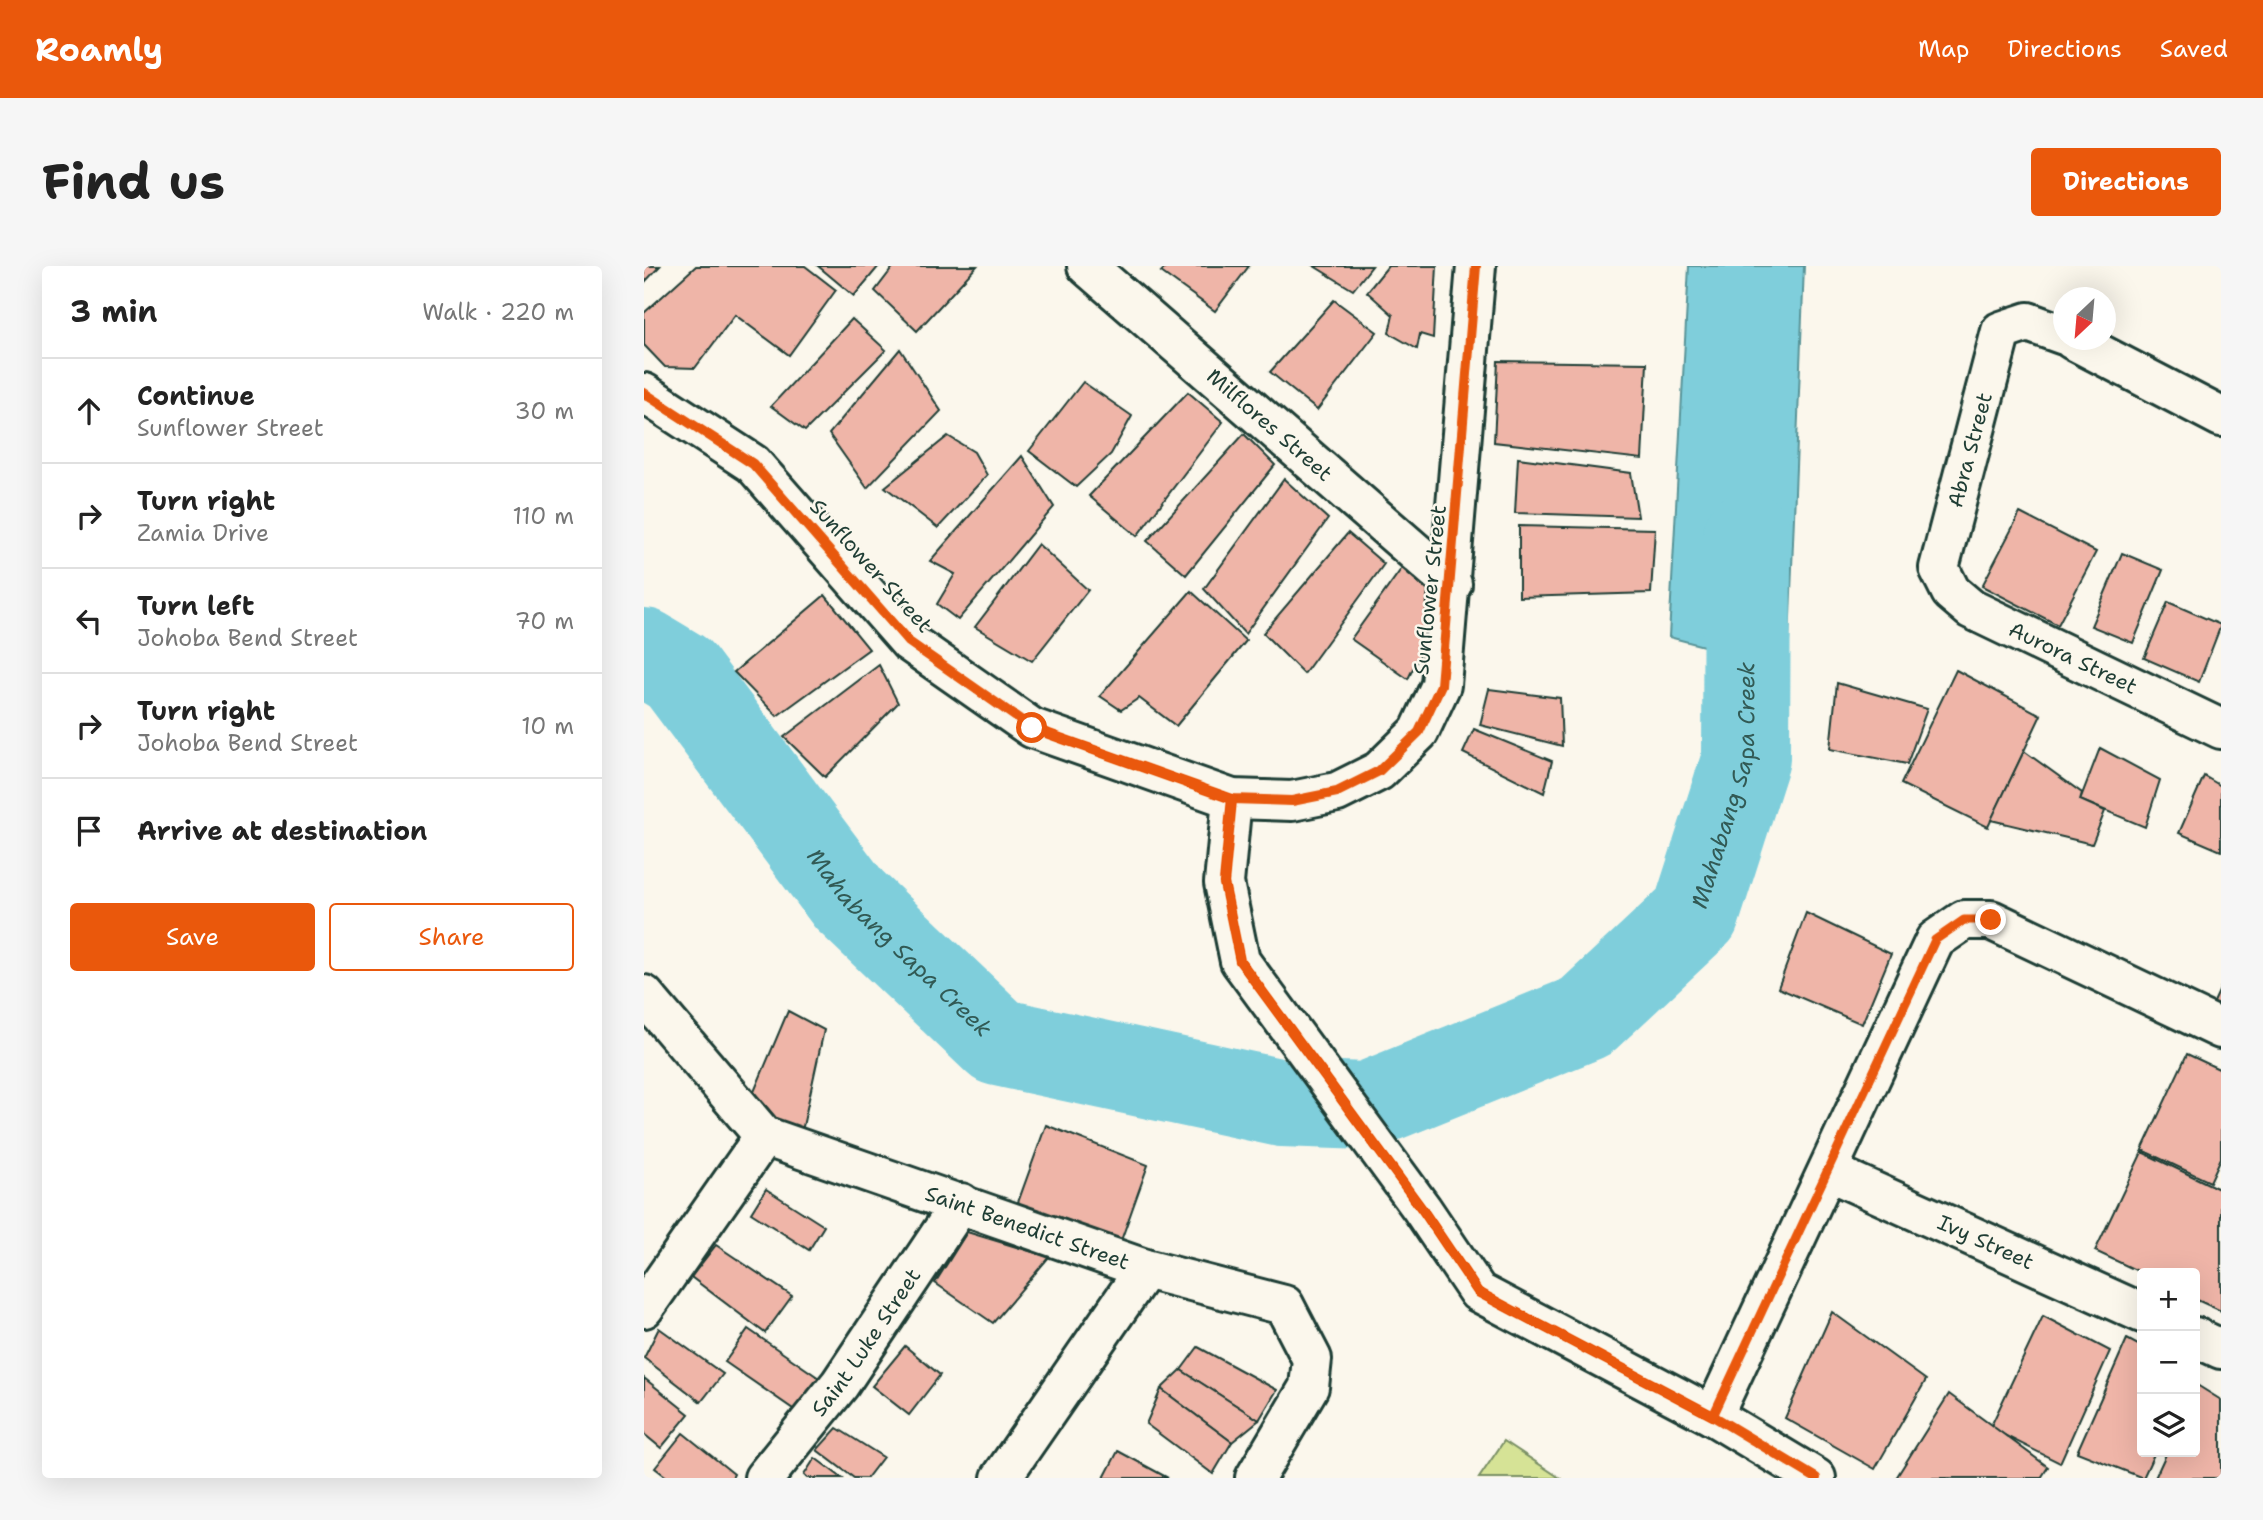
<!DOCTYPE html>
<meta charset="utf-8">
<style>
body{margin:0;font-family:"Shantell Sans",sans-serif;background:#f6f6f6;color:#222}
.controls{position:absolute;right:21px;bottom:21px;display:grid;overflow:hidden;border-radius:7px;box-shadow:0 7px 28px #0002}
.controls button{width:63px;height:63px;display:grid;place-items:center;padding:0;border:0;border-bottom:2px solid #e0e0e0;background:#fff;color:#222;font:35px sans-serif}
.compass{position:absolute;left:1409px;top:21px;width:63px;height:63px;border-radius:50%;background:#fff;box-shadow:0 7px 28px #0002;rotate:206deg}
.stop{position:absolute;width:21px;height:21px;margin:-16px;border:5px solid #ea580c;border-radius:50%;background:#fff}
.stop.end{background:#ea580c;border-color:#fff;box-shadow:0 2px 7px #0008}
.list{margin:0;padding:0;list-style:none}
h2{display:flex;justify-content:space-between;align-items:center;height:91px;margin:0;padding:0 28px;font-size:30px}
h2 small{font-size:23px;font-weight:400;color:#767676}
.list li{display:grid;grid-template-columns:46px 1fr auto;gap:21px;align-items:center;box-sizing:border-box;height:105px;padding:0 28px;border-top:2px solid #e0e0e0}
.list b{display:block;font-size:26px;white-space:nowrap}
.list p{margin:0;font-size:23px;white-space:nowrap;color:#767676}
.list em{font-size:23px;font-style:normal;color:#767676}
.actions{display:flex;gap:14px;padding:21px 28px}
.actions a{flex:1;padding:16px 0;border:2px solid #ea580c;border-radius:7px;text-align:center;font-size:24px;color:#ea580c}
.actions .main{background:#ea580c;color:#fff}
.icon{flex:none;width:38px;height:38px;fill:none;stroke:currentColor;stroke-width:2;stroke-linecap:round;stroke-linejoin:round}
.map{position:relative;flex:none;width:1577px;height:1212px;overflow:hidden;border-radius:7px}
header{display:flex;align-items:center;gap:42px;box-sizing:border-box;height:98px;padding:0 35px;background:#ea580c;color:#fff}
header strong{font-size:33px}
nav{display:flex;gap:38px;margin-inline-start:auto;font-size:24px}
.intro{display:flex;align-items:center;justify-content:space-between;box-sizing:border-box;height:168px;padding:0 42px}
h1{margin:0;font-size:49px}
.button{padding:18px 32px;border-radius:7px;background:#ea580c;color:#fff;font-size:24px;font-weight:700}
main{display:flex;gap:42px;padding:0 42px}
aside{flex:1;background:#fff;border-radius:7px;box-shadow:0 7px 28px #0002}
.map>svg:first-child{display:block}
.green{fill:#d6e396;stroke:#7a9065;stroke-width:2}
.water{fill:#7fcedb;stroke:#599498;stroke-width:2}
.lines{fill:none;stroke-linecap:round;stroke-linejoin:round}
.river{stroke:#7fcedb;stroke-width:88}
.building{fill:#efb5a8;stroke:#1f3d34;stroke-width:2}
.minor-casing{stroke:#1f3d34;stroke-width:44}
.minor{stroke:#fbf7ec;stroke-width:38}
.cycleway-casing{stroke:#fbf7ec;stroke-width:15}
.cycleway{stroke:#e8590c;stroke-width:10}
.route{stroke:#ea580c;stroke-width:9}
.labels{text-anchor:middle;stroke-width:5;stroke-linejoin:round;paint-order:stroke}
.street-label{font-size:21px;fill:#1f3d34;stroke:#fbf7ec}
.water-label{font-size:23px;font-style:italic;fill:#325a55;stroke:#fbf7ec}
</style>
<header>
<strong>Roamly</strong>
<nav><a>Map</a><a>Directions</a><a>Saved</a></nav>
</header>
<div class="intro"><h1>Find us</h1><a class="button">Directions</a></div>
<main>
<aside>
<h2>3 min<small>Walk · 220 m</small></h2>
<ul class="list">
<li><svg class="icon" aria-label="ahead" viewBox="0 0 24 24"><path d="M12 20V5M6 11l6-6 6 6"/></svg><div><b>Continue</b><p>Sunflower Street</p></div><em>30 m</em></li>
<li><svg class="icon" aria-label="right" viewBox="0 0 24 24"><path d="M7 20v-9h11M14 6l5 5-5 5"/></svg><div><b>Turn right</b><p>Zamia Drive</p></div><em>110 m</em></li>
<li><svg class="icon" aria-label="left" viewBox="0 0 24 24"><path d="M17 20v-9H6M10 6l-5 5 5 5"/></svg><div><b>Turn left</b><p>Johoba Bend Street</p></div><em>70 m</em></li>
<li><svg class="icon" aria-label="right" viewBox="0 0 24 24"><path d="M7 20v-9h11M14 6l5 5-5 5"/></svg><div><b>Turn right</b><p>Johoba Bend Street</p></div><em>10 m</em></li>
<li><svg class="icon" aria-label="arrive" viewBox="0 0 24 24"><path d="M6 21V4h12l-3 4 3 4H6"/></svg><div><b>Arrive at destination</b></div></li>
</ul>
<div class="actions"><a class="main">Save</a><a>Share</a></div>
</aside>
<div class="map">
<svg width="1577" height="1212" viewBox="0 0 1577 1212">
<rect width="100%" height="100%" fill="#fbf7ec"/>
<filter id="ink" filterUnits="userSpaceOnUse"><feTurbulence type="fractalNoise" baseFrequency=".0143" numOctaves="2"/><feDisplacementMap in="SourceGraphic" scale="14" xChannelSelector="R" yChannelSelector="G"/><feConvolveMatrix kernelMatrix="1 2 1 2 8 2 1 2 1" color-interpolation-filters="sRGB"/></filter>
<g filter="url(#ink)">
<path class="green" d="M 860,1175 L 916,1212 L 835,1212 Z"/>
<path class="water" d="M 1045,0 L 1160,0 L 1144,402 L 1025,371 Z"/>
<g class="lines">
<path class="river" id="s1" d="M 0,386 L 35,407 L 205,634 L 354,776 L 638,837 L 722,840 L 942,751 L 1052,648 L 1102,492 L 1103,269"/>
</g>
<g class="building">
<path d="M 0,0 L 16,0 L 0,17 Z"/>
<path d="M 52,0 L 161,0 L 192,24 L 145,89 L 91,49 L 51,102 L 21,101 L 0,79 L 0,47 Z"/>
<path d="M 174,0 L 235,0 L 210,30 Z"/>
<path d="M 250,0 L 333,0 L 273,65 L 231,25 Z"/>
<path d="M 523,0 L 605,0 L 571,45 L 517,6 Z"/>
<path d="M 670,0 L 728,0 L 709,24 Z"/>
<path d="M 744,0 L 793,0 L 789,72 L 776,68 L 773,83 L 745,67 L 749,49 L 723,26 Z"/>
<path d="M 690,34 L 733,66 L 673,144 L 626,106 Z"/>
<path d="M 208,53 L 242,84 L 161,165 L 127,140 Z"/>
<path d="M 256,83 L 297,145 L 223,222 L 185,168 Z"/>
<path d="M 854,95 L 1003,97 L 998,193 L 850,176 Z"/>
<path d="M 439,116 L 488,150 L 467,188 L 432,221 L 385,185 Z"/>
<path d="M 544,126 L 579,156 L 493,270 L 445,230 Z"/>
<path d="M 600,168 L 631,199 L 542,309 L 503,275 Z"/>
<path d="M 304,170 L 330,186 L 343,209 L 294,262 L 241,221 Z"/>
<path d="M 378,190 L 410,241 L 314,354 L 293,338 L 311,308 L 286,295 Z"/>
<path d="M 874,192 L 987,207 L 994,251 L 871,247 Z"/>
<path d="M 640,213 L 684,253 L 601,368 L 560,323 Z"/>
<path d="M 1376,247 L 1452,286 L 1414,359 L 1338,320 Z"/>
<path d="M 875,260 L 1011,263 L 1007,327 L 875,331 Z"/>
<path d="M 704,267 L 740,298 L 660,408 L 619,367 Z"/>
<path d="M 394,278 L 444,324 L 388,395 L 331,361 Z"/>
<path d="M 1478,287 L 1519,304 L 1489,377 L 1447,360 Z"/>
<path d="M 763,295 L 792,331 L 783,373 L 764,413 L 707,373 Z"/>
<path d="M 547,325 L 602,375 L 532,460 L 495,432 L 477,444 L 456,430 Z"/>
<path d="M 181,329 L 225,383 L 133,450 L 90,406 Z"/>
<path d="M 1524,336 L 1577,359 L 1555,416 L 1500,392 Z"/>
<path d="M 235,399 L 254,437 L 181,511 L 140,471 Z"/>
<path d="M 1312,404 L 1397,449 L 1344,561 L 1257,518 Z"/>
<path d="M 1193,417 L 1283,443 L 1263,498 L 1186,483 Z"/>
<path d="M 845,423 L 916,432 L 918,480 L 836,459 Z"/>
<path d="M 830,463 L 908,495 L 900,527 L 819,487 Z"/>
<path d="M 1456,482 L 1516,514 L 1501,561 L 1436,534 Z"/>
<path d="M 1380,485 L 1438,527 L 1436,534 L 1461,545 L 1448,578 L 1347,554 Z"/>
<path d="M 1560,510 L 1577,520 L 1577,585 L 1535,567 Z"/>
<path d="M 1162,647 L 1247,688 L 1218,758 L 1134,722 Z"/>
<path d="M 1577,721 L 1577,755 L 1564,749 Z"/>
<path d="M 144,745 L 180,764 L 158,865 L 104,840 Z"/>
<path d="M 1543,788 L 1577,804 L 1577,892 L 1566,916 L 1498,884 Z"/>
<path d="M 402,859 L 504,899 L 474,983 L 372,942 Z"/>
<path d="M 1498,886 L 1577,924 L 1577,1045 L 1551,1033 L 1551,1007 L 1498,1007 L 1451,985 Z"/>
<path d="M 122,923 L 180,960 L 165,984 L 107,947 Z"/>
<path d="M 323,966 L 405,991 L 349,1057 L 291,1017 Z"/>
<path d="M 72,979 L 148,1030 L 121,1067 L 47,1011 Z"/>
<path d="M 1188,1046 L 1282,1114 L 1231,1203 L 1141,1152 Z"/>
<path d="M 1399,1050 L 1466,1085 L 1416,1197 L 1346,1162 Z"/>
<path d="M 15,1062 L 79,1108 L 57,1136 L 0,1092 Z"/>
<path d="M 104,1063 L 175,1112 L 152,1145 L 81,1096 Z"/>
<path d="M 1483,1073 L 1498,1081 L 1498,1186 L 1511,1186 L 1499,1212 L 1433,1186 Z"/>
<path d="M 261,1080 L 296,1109 L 265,1149 L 228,1120 Z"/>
<path d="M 554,1081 L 633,1124 L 615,1154 L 537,1104 Z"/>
<path d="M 537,1104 L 615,1154 L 588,1176 L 517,1123 Z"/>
<path d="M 0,1112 L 45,1148 L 17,1182 L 0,1168 Z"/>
<path d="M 1553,1119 L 1577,1134 L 1577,1212 L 1511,1212 L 1523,1186 L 1551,1186 Z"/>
<path d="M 517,1123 L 588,1176 L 569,1208 L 502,1158 Z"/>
<path d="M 1305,1128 L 1404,1201 L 1397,1212 L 1252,1212 Z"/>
<path d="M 193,1162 L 239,1191 L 223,1212 L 210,1212 L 173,1184 Z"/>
<path d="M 39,1167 L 90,1208 L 88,1212 L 24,1212 L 11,1202 Z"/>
<path d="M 474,1185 L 524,1212 L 460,1212 Z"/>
<path d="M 171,1192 L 198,1212 L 163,1212 L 160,1209 Z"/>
</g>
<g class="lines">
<defs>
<g id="minor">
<path id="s2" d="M 443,0 L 808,318"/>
<path id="s3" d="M 1420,69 L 1384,56 L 1357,65 L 1295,302 L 1307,326 L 1327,343 L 1577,463"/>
<path d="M 1429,74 L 1577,151"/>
<path d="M 0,127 L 109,198 L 265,376 L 388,462 L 588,533 L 648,535 L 693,526 L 735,505 L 775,466 L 797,419 L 832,0"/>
<path d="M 588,533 L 580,617 L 596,695 L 778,943 L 834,1026 L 1069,1150 L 1172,1212"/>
<path id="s4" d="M 0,729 L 120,870 L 501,1003 L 640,1039 L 668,1093 L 665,1121 L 611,1212"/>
<path id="s5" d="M 1184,905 L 1498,1047"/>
<path d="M 0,1042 L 120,870"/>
<path d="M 1551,1071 L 1577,1083"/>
<path d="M 1069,1150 L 1291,674 L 1320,654 L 1347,654 L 1577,763"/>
<path id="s6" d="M 120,1212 L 196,1118 L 317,937"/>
<path d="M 357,1212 L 501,1003"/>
</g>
</defs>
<use href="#minor" class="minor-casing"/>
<use href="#minor" class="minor"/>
<defs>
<g id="cycleway">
<path d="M 0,127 L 109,198 L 265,376 L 388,462 L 588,533 L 648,535 L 693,526 L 735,505 L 775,466 L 797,419 L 832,0"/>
<path d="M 588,533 L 580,617 L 596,695 L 778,943 L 834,1026 L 1069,1150 L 1172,1212"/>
</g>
</defs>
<use href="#cycleway" class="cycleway-casing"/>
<use href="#cycleway" class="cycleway"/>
</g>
</g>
<g class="lines" filter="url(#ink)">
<path class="route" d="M 388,462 L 588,533 L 580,617 L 596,695 L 778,943 L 834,1026 L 1069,1150 L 1291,674 L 1320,654 L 1347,654"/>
</g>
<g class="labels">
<g class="street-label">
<text dy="7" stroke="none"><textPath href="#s2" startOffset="242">Milflores Street</textPath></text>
<text transform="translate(1326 184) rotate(-75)" y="7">Abra Street</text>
<text transform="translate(227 300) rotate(48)" y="7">Sunflower Street</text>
<text transform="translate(786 324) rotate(-84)" y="7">Sunflower Street</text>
<text dy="7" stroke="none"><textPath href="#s3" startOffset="478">Aurora Street</textPath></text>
<text dy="7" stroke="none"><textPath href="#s4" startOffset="464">Saint Benedict Street</textPath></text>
<text dy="7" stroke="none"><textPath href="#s5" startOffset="173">Ivy Street</textPath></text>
<text dy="7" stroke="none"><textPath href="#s6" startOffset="170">Saint Luke Street</textPath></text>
</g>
<g class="water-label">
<text dy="8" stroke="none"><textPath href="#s1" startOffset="1426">Mahabang Sapa Creek</textPath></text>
<text dy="8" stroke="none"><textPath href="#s1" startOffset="390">Mahabang Sapa Creek</textPath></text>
</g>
</g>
</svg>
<div class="controls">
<button>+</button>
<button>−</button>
<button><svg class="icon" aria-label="layers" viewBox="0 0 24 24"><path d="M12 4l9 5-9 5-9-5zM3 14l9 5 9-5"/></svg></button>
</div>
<svg class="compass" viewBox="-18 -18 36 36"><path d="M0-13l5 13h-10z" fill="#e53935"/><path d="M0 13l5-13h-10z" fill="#767676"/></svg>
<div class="stop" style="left:388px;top:462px"></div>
<div class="stop end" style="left:1347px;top:654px"></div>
</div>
</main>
